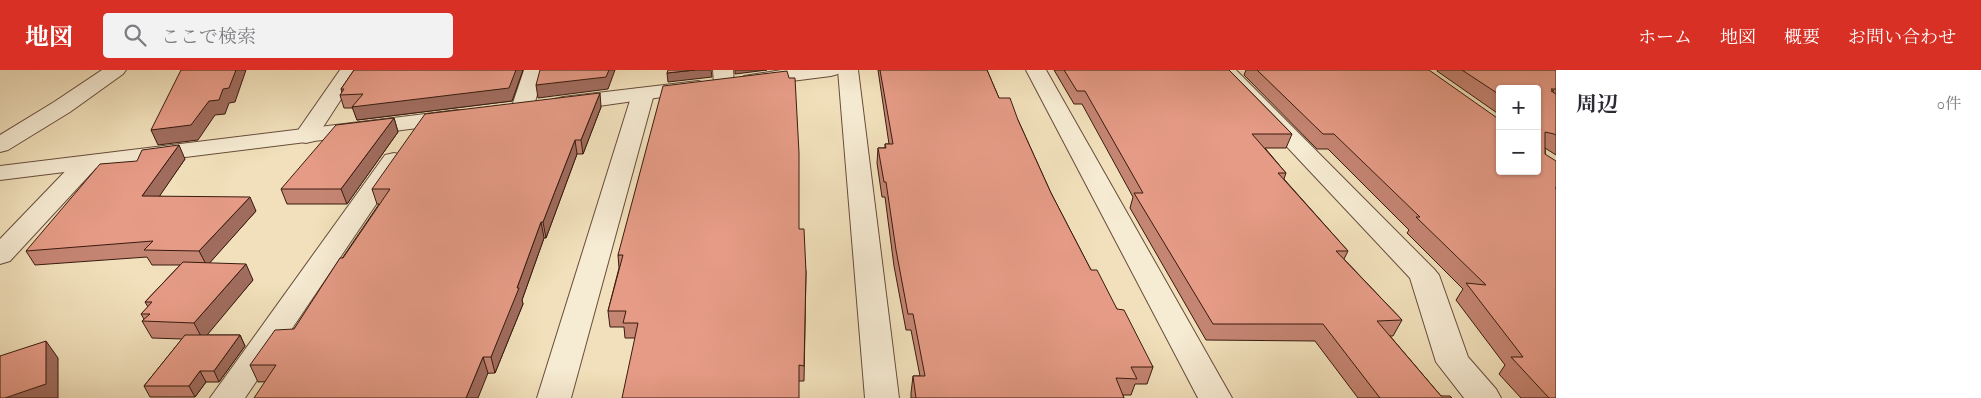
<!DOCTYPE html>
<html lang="ja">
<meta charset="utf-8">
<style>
body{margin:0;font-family:"IM FELL Double Pica","Noto Serif JP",serif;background:#f2f2f3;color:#2b2b33}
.controls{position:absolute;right:15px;top:15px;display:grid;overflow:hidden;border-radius:5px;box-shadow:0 1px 4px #0004}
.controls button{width:45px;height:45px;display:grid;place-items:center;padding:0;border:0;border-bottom:1px solid #e1e1e2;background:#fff;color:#2b2b33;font:25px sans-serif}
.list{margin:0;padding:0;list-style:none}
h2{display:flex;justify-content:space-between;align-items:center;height:65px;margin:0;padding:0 20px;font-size:21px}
h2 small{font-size:16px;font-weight:400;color:#7c7c81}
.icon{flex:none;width:28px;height:28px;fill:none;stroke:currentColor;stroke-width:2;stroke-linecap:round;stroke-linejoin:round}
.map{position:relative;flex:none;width:1556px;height:328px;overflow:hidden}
header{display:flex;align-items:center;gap:30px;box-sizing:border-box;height:70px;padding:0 25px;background:#d93025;color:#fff}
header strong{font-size:24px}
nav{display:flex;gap:28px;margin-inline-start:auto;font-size:18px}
.search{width:350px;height:45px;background:#f2f2f3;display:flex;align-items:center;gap:12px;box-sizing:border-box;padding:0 18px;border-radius:5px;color:#7c7c81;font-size:19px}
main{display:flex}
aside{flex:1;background:#fff}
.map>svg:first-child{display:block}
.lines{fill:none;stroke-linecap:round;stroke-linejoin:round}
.minor-casing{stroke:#674c3a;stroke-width:2}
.tertiary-casing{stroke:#674c3a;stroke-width:2}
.minor{fill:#f6ebd3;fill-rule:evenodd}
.tertiary{fill:#f6ebd3;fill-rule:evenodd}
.wall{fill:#c58573;stroke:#391b0f}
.shaded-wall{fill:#a06c5e;stroke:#391b0f}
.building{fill:#e59b86;stroke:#391b0f}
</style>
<header>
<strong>地図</strong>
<div class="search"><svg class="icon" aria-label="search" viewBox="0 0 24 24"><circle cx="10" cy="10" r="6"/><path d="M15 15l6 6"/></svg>ここで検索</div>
<nav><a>ホーム</a><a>地図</a><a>概要</a><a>お問い合わせ</a></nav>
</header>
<main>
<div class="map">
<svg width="1556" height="328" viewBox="0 0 1556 328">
<rect width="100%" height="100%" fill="#f1e0bb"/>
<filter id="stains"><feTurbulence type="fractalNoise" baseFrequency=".004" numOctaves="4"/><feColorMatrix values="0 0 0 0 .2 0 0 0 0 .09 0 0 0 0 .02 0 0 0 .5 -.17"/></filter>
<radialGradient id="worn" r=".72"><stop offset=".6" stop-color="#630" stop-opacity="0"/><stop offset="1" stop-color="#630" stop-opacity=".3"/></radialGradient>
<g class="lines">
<defs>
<g id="minor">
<path d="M 340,0 L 360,0 L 314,71 L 306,73 L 298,71 L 294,66 Z"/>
<path d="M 524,0 L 544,0 L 533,39 L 530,44 L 522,46 L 514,44 L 511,39 Z"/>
<path d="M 713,0 L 733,0 L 734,14 L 731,18 L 724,20 L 717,18 L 714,14 Z"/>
<path d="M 838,0 L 858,0 L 899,328 L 865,328 Z"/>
<path d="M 1026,0 L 1046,0 L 1232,328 L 1198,328 Z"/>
<path d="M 1215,0 L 1236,0 L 1434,199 L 1439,205 L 1468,287 L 1496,319 L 1501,328 L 1464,328 L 1436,292 L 1410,208 Z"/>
<path d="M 643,18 L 651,19 L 654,24 L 571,328 L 537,328 L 632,24 L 635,19 Z"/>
<path d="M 394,83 L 403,85 L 406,90 L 245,328 L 210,328 L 385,85 Z"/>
<path d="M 87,86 L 96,88 L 99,93 L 96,98 L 10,191 L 0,194 L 0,169 L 78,88 Z"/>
</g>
<g id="tertiary">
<path d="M 102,0 L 126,0 L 123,4 L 70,42 L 8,80 L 0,82 L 0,65 L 54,32 Z"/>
<path d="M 782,0 L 841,0 L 838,4 L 831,6 L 751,16 L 744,14 L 741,10 L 744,6 Z"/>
<path d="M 698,11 L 705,13 L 709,17 L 705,21 L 563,41 L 555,39 L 552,34 L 555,29 L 563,27 Z"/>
<path d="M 458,40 L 466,42 L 469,47 L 466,52 L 0,110 L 0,96 Z"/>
</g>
</defs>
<use href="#minor" class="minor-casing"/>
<use href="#tertiary" class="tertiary-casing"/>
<use href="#minor" class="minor"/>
<use href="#tertiary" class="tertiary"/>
</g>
<g class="wall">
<path d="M 354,0 L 523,0 L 512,31 L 357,50 L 353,38 L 344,38 L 340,25 L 342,23 L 341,19 Z"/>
<path d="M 878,0 L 987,0 L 999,28 L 1018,50 L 1051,123 L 1091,200 L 1117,239 L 1153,297 L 1147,314 L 1135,314 L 1131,325 L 1123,325 L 1124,328 L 911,328 L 911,323 L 913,306 L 920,306 L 911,260 L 906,260 L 894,196 L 885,127 L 882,127 L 877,93 L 878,78 L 885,78 L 885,74 L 889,74 Z"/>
<path d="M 1054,0 L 1229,0 L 1292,64 L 1286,78 L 1265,78 L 1286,103 L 1284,109 L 1348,181 L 1344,189 L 1402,250 L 1393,266 L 1390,266 L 1441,326 L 1452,328 L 1358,328 L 1315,271 L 1206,270 L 1130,138 L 1133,127 L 1082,34 L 1074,34 Z"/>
<path d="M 1246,0 L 1429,0 L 1500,101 L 1537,19 L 1500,19 L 1500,45 L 1437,1 L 1437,0 L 1556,0 L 1556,85 L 1545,78 L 1556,328 L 1521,328 L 1499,304 L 1505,295 L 1456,230 L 1463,219 L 1407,163 L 1409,160 L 1328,79 L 1317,79 L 1244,5 Z"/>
<path d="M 601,37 L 583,84 L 577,84 L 546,168 L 544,168 L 522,230 L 523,234 L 495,303 L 258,312 L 250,295 L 294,259 L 379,134 L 377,134 L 372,119 Z"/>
<path d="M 394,48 L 398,62 L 347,134 L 287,134 L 281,119 Z"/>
<path d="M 185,89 L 159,126 L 256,141 L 209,193 L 253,210 L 206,265 L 240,265 L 245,276 L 219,312 L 206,312 L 195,327 L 150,327 L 144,316 L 182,269 L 152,268 L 142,251 L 144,249 L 141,244 L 148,237 L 145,232 L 180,195 L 152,195 L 147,187 L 35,195 L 26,181 Z"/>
<path d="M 799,159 L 806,202 L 804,311 L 799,311 L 634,268 L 625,268 L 624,257 L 610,257 L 608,241 L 619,198 L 618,185 Z"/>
</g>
<g class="shaded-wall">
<path d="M 236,0 L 246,0 L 235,32 L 229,33 L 225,44 L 215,45 L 198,70 L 158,75 L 151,60 L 209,31 Z"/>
<path d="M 516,0 L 523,0 L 512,31 L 357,50 L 352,37 Z"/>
<path d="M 609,0 L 615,0 L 608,19 L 538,28 L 536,15 Z"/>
<path d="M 695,0 L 711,0 L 712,7 L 668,12 L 667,3 Z"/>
<path d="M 735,0 L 767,0 L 735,4 Z"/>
<path d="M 600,23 L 601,37 L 583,84 L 581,70 Z"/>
<path d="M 394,48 L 398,62 L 347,134 L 341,119 Z"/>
<path d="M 575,70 L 577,84 L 546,168 L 543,152 Z"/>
<path d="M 179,75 L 185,89 L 150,140 L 142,126 Z"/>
<path d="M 250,127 L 256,141 L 207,196 L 199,181 Z"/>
<path d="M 541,152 L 544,168 L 522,230 L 523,234 L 495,303 L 491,287 L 517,218 Z"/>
<path d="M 246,194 L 253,210 L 203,270 L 194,253 Z"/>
<path d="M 240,265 L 245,276 L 219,312 L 214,301 Z"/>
<path d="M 46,271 L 58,288 L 58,328 L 5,328 Z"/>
<path d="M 483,287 L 488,303 L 478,328 L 466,328 Z"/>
<path d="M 200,301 L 206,312 L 195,327 L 189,316 Z"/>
</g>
<g class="building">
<path d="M 181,0 L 236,0 L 229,18 L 223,19 L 219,30 L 209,31 L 191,55 L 151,60 Z"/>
<path d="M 354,0 L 516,0 L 509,18 L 352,37 L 363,24 L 340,25 L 344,19 L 341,19 Z"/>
<path d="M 540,0 L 609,0 L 606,7 L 536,15 Z"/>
<path d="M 668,0 L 695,0 L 667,3 Z"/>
<path d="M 880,0 L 987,0 L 999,28 L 1010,28 L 1018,50 L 1051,123 L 1091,200 L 1097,200 L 1117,239 L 1124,240 L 1153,297 L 1131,297 L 1137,309 L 1116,308 L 1124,328 L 916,328 L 913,306 L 925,306 L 913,244 L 908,244 L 896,180 L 886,112 L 884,112 L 878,78 L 886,78 L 885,74 L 893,74 Z"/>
<path d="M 1064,0 L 1229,0 L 1292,64 L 1252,64 L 1286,103 L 1278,103 L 1348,181 L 1336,181 L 1402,250 L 1377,251 L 1441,326 L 1450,326 L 1452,328 L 1380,328 L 1323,254 L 1213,254 L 1134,123 L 1143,123 L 1085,21 L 1077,21 Z"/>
<path d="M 1257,0 L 1429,0 L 1500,50 L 1500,101 L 1537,101 L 1537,19 L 1500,19 L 1500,25 L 1462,0 L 1556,0 L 1556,19 L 1551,19 L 1554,21 L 1551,21 L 1556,24 L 1556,65 L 1554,64 L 1545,62 L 1545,84 L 1556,91 L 1556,118 L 1555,118 L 1556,118 L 1556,328 L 1549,328 L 1511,287 L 1523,287 L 1466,213 L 1486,215 L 1416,147 L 1420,147 L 1334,64 L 1323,64 Z"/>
<path d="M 787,1 L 789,8 L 795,8 L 799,83 L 799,159 L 804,159 L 806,202 L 804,296 L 799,295 L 799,328 L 622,328 L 638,253 L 623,253 L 626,241 L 608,241 L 623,185 L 618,185 L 663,16 Z"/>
<path d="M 600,23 L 581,70 L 575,70 L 543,152 L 541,152 L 517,218 L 519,218 L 491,287 L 483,287 L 466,328 L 254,328 L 276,295 L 250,295 L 275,260 L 294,259 L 340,188 L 343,188 L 390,119 L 372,119 L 425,44 Z"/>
<path d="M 394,48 L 341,119 L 281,119 L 336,55 Z"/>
<path d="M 179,75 L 142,126 L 250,127 L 199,181 L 144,180 L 153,171 L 26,181 L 100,94 L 137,91 L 142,80 Z"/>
<path d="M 183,192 L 246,194 L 194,253 L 142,251 L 150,244 L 141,244 L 152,232 L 145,232 Z"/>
<path d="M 185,265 L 240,265 L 214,301 L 200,301 L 189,316 L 144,316 Z"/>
<path d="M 46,271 L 46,314 L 5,328 L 0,328 L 0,286 Z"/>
</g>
<rect width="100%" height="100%" filter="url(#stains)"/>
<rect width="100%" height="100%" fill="url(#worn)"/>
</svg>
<div class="controls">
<button>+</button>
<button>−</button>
</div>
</div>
<aside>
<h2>周辺<small>0件</small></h2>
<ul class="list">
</ul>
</aside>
</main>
